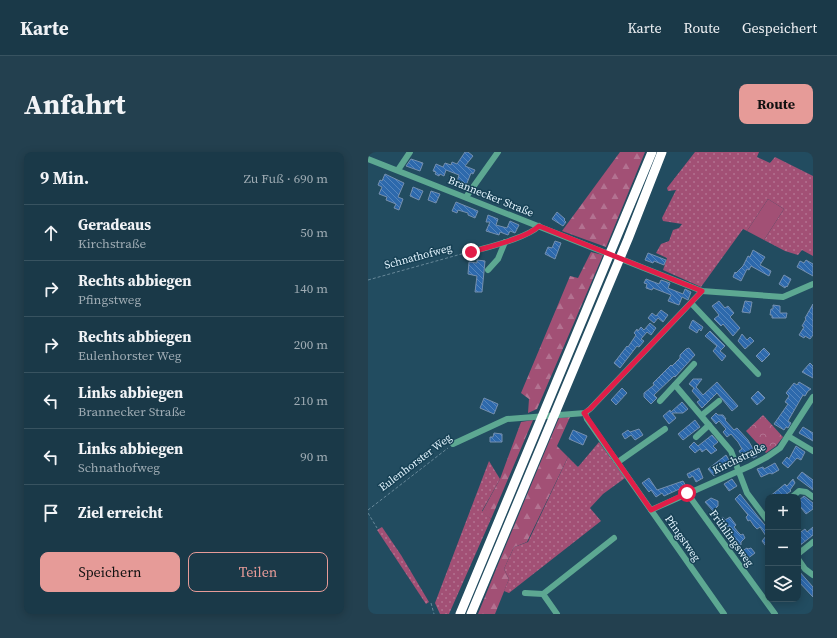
<!DOCTYPE html>
<html lang="de">
<meta charset="utf-8">
<style>
body{margin:0;font-family:"Source Serif 4",serif;background:#23404f;color:#f1f3f6}
.controls{position:absolute;right:12px;bottom:12px;display:grid;overflow:hidden;border-radius:8px;box-shadow:0 2px 10px #0003}
.controls button{width:36px;height:36px;display:grid;place-items:center;padding:0;border:0;border-bottom:1px solid #385360;background:#1a3948;color:#f1f3f6;font:20px sans-serif}
.stop{position:absolute;width:12px;height:12px;margin:-9px;border:3px solid #e11d48;border-radius:50%;background:#fff}
.stop.end{background:#e11d48;border-color:#fff;box-shadow:0 1px 4px #0008}
.list{margin:0;padding:0;list-style:none}
h2{display:flex;justify-content:space-between;align-items:center;height:52px;margin:0;padding:0 16px;font-size:17px}
h2 small{font-size:13px;font-weight:400;color:#9facb4}
.list li{display:grid;grid-template-columns:26px 1fr auto;gap:12px;align-items:center;box-sizing:border-box;height:56px;padding:0 16px;border-top:1px solid #385360}
.list b{display:block;font-size:15px;white-space:nowrap}
.list p{margin:0;font-size:13px;white-space:nowrap;color:#9facb4}
.list em{font-size:13px;font-style:normal;color:#9facb4}
.actions{display:flex;gap:8px;padding:12px 16px}
.actions a{flex:1;padding:9px 0;border:1px solid #e69b98;border-radius:8px;text-align:center;font-size:14px;color:#e69b98}
.actions .main{background:#e69b98;color:#111}
.icon{flex:none;width:22px;height:22px;fill:none;stroke:currentColor;stroke-width:2;stroke-linecap:round;stroke-linejoin:round}
.map{position:relative;flex:none;width:445px;height:462px;overflow:hidden;border-radius:8px}
header{display:flex;align-items:center;gap:24px;box-sizing:border-box;height:56px;padding:0 20px;background:#1a3948;border-bottom:1px solid #385360}
header strong{font-size:19px}
nav{display:flex;gap:22px;margin-inline-start:auto;font-size:14px}
.intro{display:flex;align-items:center;justify-content:space-between;box-sizing:border-box;height:96px;padding:0 24px}
h1{margin:0;font-size:28px}
.button{padding:10px 18px;border-radius:8px;background:#e69b98;color:#111;font-size:14px;font-weight:700}
main{display:flex;gap:24px;padding:0 24px}
aside{flex:1;background:#1a3948;border-radius:8px;box-shadow:0 2px 10px #0003}
.map>svg:first-child{display:block}
.grass{fill:url(#grass-dots)}
.forest{fill:url(#forest-firs)}
.park{fill:url(#park-crowns)}
.garden{fill:#a25075}
.building{fill:url(#building-back-hatch);stroke:#748faf}
.lines{fill:none;stroke-linecap:round;stroke-linejoin:round}
.path{stroke:#678899;stroke-width:1;stroke-dasharray:3 2;stroke-linecap:butt}
.minor{stroke:#5da892;stroke-width:6}
.highway{stroke:#fff;stroke-width:9}
.route{stroke:#e11d48;stroke-width:5}
.labels{text-anchor:middle;stroke-width:3;stroke-linejoin:round;paint-order:stroke}
.street-label{font-size:11px;fill:#e2f4fe;stroke:#174155}
</style>
<header>
<strong>Karte</strong>
<nav><a>Karte</a><a>Route</a><a>Gespeichert</a></nav>
</header>
<div class="intro"><h1>Anfahrt</h1><a class="button">Route</a></div>
<main>
<aside>
<h2>9 Min.<small>Zu Fuß · 690 m</small></h2>
<ul class="list">
<li><svg class="icon" aria-label="ahead" viewBox="0 0 24 24"><path d="M12 20V5M6 11l6-6 6 6"/></svg><div><b>Geradeaus</b><p>Kirchstraße</p></div><em>50 m</em></li>
<li><svg class="icon" aria-label="right" viewBox="0 0 24 24"><path d="M7 20v-9h11M14 6l5 5-5 5"/></svg><div><b>Rechts abbiegen</b><p>Pfingstweg</p></div><em>140 m</em></li>
<li><svg class="icon" aria-label="right" viewBox="0 0 24 24"><path d="M7 20v-9h11M14 6l5 5-5 5"/></svg><div><b>Rechts abbiegen</b><p>Eulenhorster Weg</p></div><em>200 m</em></li>
<li><svg class="icon" aria-label="left" viewBox="0 0 24 24"><path d="M17 20v-9H6M10 6l-5 5 5 5"/></svg><div><b>Links abbiegen</b><p>Brannecker Straße</p></div><em>210 m</em></li>
<li><svg class="icon" aria-label="left" viewBox="0 0 24 24"><path d="M17 20v-9H6M10 6l-5 5 5 5"/></svg><div><b>Links abbiegen</b><p>Schnathofweg</p></div><em>90 m</em></li>
<li><svg class="icon" aria-label="arrive" viewBox="0 0 24 24"><path d="M6 21V4h12l-3 4 3 4H6"/></svg><div><b>Ziel erreicht</b></div></li>
</ul>
<div class="actions"><a class="main">Speichern</a><a>Teilen</a></div>
</aside>
<div class="map">
<svg width="445" height="462" viewBox="0 0 445 462">
<defs>
<pattern id="grass-dots" width="8" height="8" patternUnits="userSpaceOnUse"><rect width="8" height="8" fill="#a25075"/><path d="M2 2h.1M6 6h.1" fill="none" stroke="#b37291" stroke-width="1.8" stroke-linecap="round"/></pattern>
<pattern id="forest-firs" width="22" height="20" patternUnits="userSpaceOnUse"><rect width="22" height="20" fill="#a25075"/><path d="M5 1l3.5 6h-7zM16 11l3.5 6h-7z" fill="#b37291"/></pattern>
<pattern id="park-crowns" width="20" height="18" patternUnits="userSpaceOnUse"><rect width="20" height="18" fill="#a25075"/><path d="M2 6a3 3 0 1 1 6 0M12 15a3 3 0 1 1 6 0" fill="none" stroke="#b37291"/></pattern>
<pattern id="building-back-hatch" width="6" height="6" patternUnits="userSpaceOnUse"><rect width="6" height="6" fill="#2d69ac"/><path d="M-1 5l2 2M0 0l6 6M5-1l2 2" fill="none" stroke="#5586bd"/></pattern>
</defs>
<rect width="100%" height="100%" fill="#224c60"/>
<g class="grass">
<path d="M 327,0 L 391,0 L 389,5 L 402,11 L 407,5 L 445,24 L 445,104 L 434,98 L 430,103 L 417,99 L 396,88 L 416,57 L 400,47 L 379,79 L 375,77 L 333,135 L 295,118 L 299,106 L 288,101 L 293,92 L 301,89 L 305,78 L 311,76 L 314,72 L 295,69 L 294,66 L 308,38 L 300,39 L 299,36 Z"/>
<path d="M 231,290 L 257,326 L 235,342 L 222,356 L 233,369 L 141,441 L 136,439 L 141,427 L 136,417 L 146,395 L 160,390 L 200,305 L 210,315 Z"/>
<path d="M 121,309 L 132,327 L 114,359 L 123,367 L 81,462 L 72,462 L 67,451 Z"/>
<path d="M 14,375 L 33,403 L 61,450 L 58,452 L 9,378 Z"/>
</g>
<g class="forest">
<path d="M 252,0 L 277,0 L 238,95 L 194,79 Z"/>
<path d="M 223,100 L 235,103 L 169,257 L 160,261 L 161,247 L 153,241 L 202,124 L 210,126 Z"/>
<path d="M 202,265 L 189,294 L 200,305 L 159,390 L 146,395 L 136,417 L 141,427 L 127,462 L 110,462 L 131,410 L 191,266 Z"/>
<path d="M 165,268 L 123,367 L 114,360 L 132,327 L 153,270 Z"/>
</g>
<path class="park" d="M 395,263 L 415,285 L 408,294 L 398,301 L 378,279 Z"/>
<path class="garden" d="M 400,47 L 416,57 L 396,88 L 379,79 Z"/>
<g class="building">
<path d="M 97,0 L 100,0 L 105,4 L 97,14 L 107,18 L 105,22 L 103,21 L 97,36 L 92,34 L 92,32 L 89,30 L 91,23 L 78,18 L 76,24 L 72,22 L 71,24 L 67,22 L 68,20 L 65,19 L 68,12 L 75,15 L 77,11 L 83,13 L 84,10 L 89,12 Z"/>
<path d="M 43,7 L 55,11 L 52,19 L 38,14 Z"/>
<path d="M 17,22 L 36,31 L 30,45 L 35,47 L 31,58 L 26,56 L 28,52 L 18,48 L 19,45 L 11,42 L 14,35 L 10,33 L 12,28 L 14,29 Z"/>
<path d="M 45,35 L 55,39 L 51,48 L 42,44 Z"/>
<path d="M 63,39 L 72,42 L 68,51 L 60,48 Z"/>
<path d="M 88,50 L 110,59 L 107,66 L 100,63 L 100,61 L 90,58 L 89,61 L 84,59 Z"/>
<path d="M 189,60 L 197,67 L 196,68 L 198,70 L 195,74 L 184,67 Z"/>
<path d="M 120,63 L 130,67 L 128,73 L 139,76 L 142,69 L 151,73 L 147,81 L 142,79 L 140,83 L 132,80 L 131,83 L 118,79 L 122,70 L 118,70 Z"/>
<path d="M 187,89 L 193,91 L 187,107 L 177,102 L 180,95 L 184,96 Z"/>
<path d="M 385,98 L 397,105 L 392,113 L 403,119 L 401,124 L 383,114 L 381,118 L 379,117 L 373,129 L 365,125 L 367,120 L 368,121 L 375,114 L 380,104 L 382,105 Z"/>
<path d="M 280,101 L 298,108 L 296,113 L 286,109 L 285,111 L 277,108 Z"/>
<path d="M 109,108 L 117,109 L 114,140 L 107,140 L 109,124 L 100,122 L 101,110 L 109,111 Z"/>
<path d="M 438,108 L 445,112 L 445,124 L 429,115 L 432,109 L 436,111 Z"/>
<path d="M 416,123 L 423,127 L 419,135 L 418,134 L 417,136 L 411,132 Z"/>
<path d="M 278,127 L 291,132 L 293,128 L 302,131 L 300,136 L 315,142 L 317,137 L 323,140 L 320,148 L 314,145 L 311,153 L 300,149 L 303,143 L 285,136 L 284,138 L 278,136 L 279,132 L 276,131 Z"/>
<path d="M 351,149 L 357,156 L 360,154 L 366,161 L 362,165 L 372,176 L 365,184 L 355,172 L 353,174 L 346,167 L 351,163 L 344,154 Z"/>
<path d="M 377,149 L 384,150 L 382,161 L 374,160 Z"/>
<path d="M 445,152 L 445,183 L 442,187 L 437,184 L 436,186 L 431,183 L 436,175 L 434,174 L 438,167 L 437,166 Z"/>
<path d="M 405,153 L 412,154 L 412,161 L 419,161 L 418,166 L 404,166 L 404,163 L 402,163 L 403,157 L 405,157 Z"/>
<path d="M 293,158 L 300,163 L 295,170 L 290,166 L 286,171 L 280,166 L 284,161 L 288,164 Z"/>
<path d="M 324,169 L 325,168 L 335,175 L 333,179 L 331,177 L 329,181 L 321,176 Z"/>
<path d="M 282,171 L 288,176 L 283,183 L 279,180 L 273,187 L 276,189 L 271,195 L 269,194 L 252,216 L 246,211 L 259,194 L 260,195 L 268,183 L 266,181 L 269,177 L 270,179 L 273,175 L 276,178 Z"/>
<path d="M 342,179 L 357,194 L 352,199 L 358,204 L 354,209 L 345,199 L 349,194 L 337,184 Z"/>
<path d="M 374,182 L 379,188 L 382,185 L 386,189 L 377,197 L 370,189 Z"/>
<path d="M 321,196 L 327,203 L 307,225 L 306,224 L 286,243 L 289,246 L 283,252 L 276,245 L 276,241 L 286,233 L 285,231 L 303,213 L 304,214 L 312,206 L 312,203 L 318,197 Z"/>
<path d="M 396,196 L 402,202 L 394,210 L 388,204 Z"/>
<path d="M 442,211 L 445,214 L 445,226 L 434,220 Z"/>
<path d="M 325,227 L 334,227 L 328,235 L 335,243 L 349,230 L 370,254 L 364,259 L 349,241 L 334,256 L 329,250 L 332,248 L 324,239 L 326,236 L 321,232 Z"/>
<path d="M 431,230 L 443,237 L 440,239 L 437,244 L 435,243 L 420,269 L 423,271 L 420,276 L 418,275 L 416,278 L 406,272 L 420,252 L 417,250 L 421,244 L 418,241 L 426,231 L 429,233 Z"/>
<path d="M 254,236 L 259,241 L 248,253 L 243,248 Z"/>
<path d="M 390,239 L 397,246 L 389,253 L 383,246 Z"/>
<path d="M 116,246 L 130,252 L 126,262 L 112,256 Z"/>
<path d="M 314,250 L 320,257 L 315,261 L 304,261 L 308,266 L 301,272 L 295,264 L 302,258 L 303,260 Z"/>
<path d="M 348,261 L 350,263 L 355,263 L 358,267 L 357,268 L 366,278 L 369,276 L 380,288 L 389,304 L 385,306 L 384,305 L 380,307 L 378,304 L 375,305 L 371,299 L 374,297 L 370,290 L 363,282 L 359,285 L 355,280 L 358,277 L 351,269 L 348,272 L 343,266 Z"/>
<path d="M 327,268 L 332,275 L 315,288 L 310,282 Z"/>
<path d="M 435,275 L 445,281 L 445,289 L 431,281 Z"/>
<path d="M 271,277 L 275,283 L 267,288 L 263,283 L 257,287 L 254,282 L 260,278 L 262,280 Z"/>
<path d="M 205,278 L 219,284 L 215,293 L 201,287 Z"/>
<path d="M 126,281 L 134,282 L 134,290 L 122,290 L 122,285 L 125,285 Z"/>
<path d="M 344,283 L 350,290 L 345,294 L 349,298 L 343,302 L 338,297 L 334,300 L 332,297 L 327,301 L 321,295 L 326,290 L 330,294 Z"/>
<path d="M 428,294 L 437,300 L 433,308 L 429,306 L 420,316 L 414,311 L 419,305 L 421,307 Z"/>
<path d="M 358,303 L 363,311 L 346,324 L 340,317 Z"/>
<path d="M 407,311 L 411,318 L 404,322 L 402,321 L 393,325 L 389,317 L 395,315 L 396,317 Z"/>
<path d="M 331,316 L 335,326 L 328,330 L 325,324 L 321,326 L 319,322 Z"/>
<path d="M 434,320 L 445,328 L 445,338 L 429,326 Z"/>
<path d="M 281,326 L 289,338 L 315,329 L 318,334 L 296,344 L 294,341 L 288,345 L 283,338 L 281,340 L 274,331 Z"/>
<path d="M 364,327 L 369,334 L 361,339 L 356,332 Z"/>
<path d="M 425,327 L 427,331 L 422,338 L 423,339 L 414,345 L 401,345 L 417,332 L 419,334 Z"/>
<path d="M 372,342 L 400,377 L 400,397 L 394,389 L 398,384 L 392,375 L 389,377 L 386,374 L 382,368 L 380,369 L 378,365 L 380,363 L 367,347 Z"/>
<path d="M 436,344 L 445,351 L 445,357 L 438,362 L 430,352 L 430,349 Z"/>
<path d="M 343,346 L 350,349 L 350,354 L 345,359 L 337,350 Z"/>
<path d="M 355,365 L 357,368 L 362,365 L 368,373 L 366,375 L 370,380 L 373,383 L 375,382 L 377,386 L 373,390 L 373,393 L 370,392 L 368,393 L 362,384 L 361,374 L 357,377 L 353,372 L 351,368 Z"/>
<path d="M 445,375 L 445,383 L 430,395 L 430,382 L 437,377 L 439,380 Z"/>
<path d="M 379,396 L 380,397 L 383,396 L 387,401 L 379,407 L 374,399 Z"/>
<path d="M 430,418 L 445,435 L 445,445 L 430,429 Z"/>
</g>
<g class="lines">
<g class="path">
<path d="M 0,128 L 97,101"/>
<path d="M 0,358 L 80,296"/>
<path d="M 0,361 L 9,376"/>
<path d="M 63,451 L 66,462"/>
</g>
<g class="minor">
<path d="M 0,7 L 334,139 L 415,145 L 445,132"/>
<path d="M 30,18 L 42,0"/>
<path d="M 98,45 L 130,0"/>
<path d="M 103,100 C 120,95 159,86 171,74"/>
<path d="M 120,118 L 130,107 L 137,90"/>
<path d="M 323,151 L 390,222"/>
<path d="M 307,233 L 363,299 L 379,341 L 400,369"/>
<path d="M 292,249 L 326,212"/>
<path d="M 217,261 L 219,267 L 356,462"/>
<path d="M 334,263 L 351,249"/>
<path d="M 420,284 L 445,299"/>
<path d="M 328,285 L 341,273"/>
<path d="M 85,292 L 139,267 L 217,261 L 222,257 L 334,139"/>
<path d="M 250,310 L 297,277"/>
<path d="M 319,341 L 407,462"/>
<path d="M 424,345 L 431,339 L 438,340 L 445,345"/>
<path d="M 283,358 L 382,314 L 399,305 L 412,296 L 445,245"/>
<path d="M 430,402 L 445,390"/>
<path d="M 430,407 L 437,417 L 445,423"/>
<path d="M 157,441 L 175,442 L 189,462"/>
<path d="M 175,442 L 246,386"/>
</g>
<g class="highway">
<path d="M 92,462 L 284,0"/>
<path d="M 103,462 L 260,87 L 294,0"/>
</g>
</g>
<g class="lines">
<path class="route" d="M 103,100 C 120,95 159,86 171,74 L 334,139 L 222,257 L 216,261 L 283,358 L 319,341"/>
</g>
<g class="labels">
<g class="street-label">
<text transform="translate(123 44) rotate(22)" y="4">Brannecker Straße</text>
<text transform="translate(50 104) rotate(-15)" y="4">Schnathofweg</text>
<text transform="translate(371 306) rotate(-26)" y="4">Kirchstraße</text>
<text transform="translate(47 310) rotate(-37)" y="4">Eulenhorster Weg</text>
<text transform="translate(315 386) rotate(55)" y="4">Pfingstweg</text>
<text transform="translate(364 386) rotate(54)" y="4">Frühlingsweg</text>
</g>
</g>
</svg>
<div class="controls">
<button>+</button>
<button>−</button>
<button><svg class="icon" aria-label="layers" viewBox="0 0 24 24"><path d="M12 4l9 5-9 5-9-5zM3 14l9 5 9-5"/></svg></button>
</div>
<div class="stop" style="left:319px;top:341px"></div>
<div class="stop end" style="left:103px;top:100px"></div>
</div>
</main>
